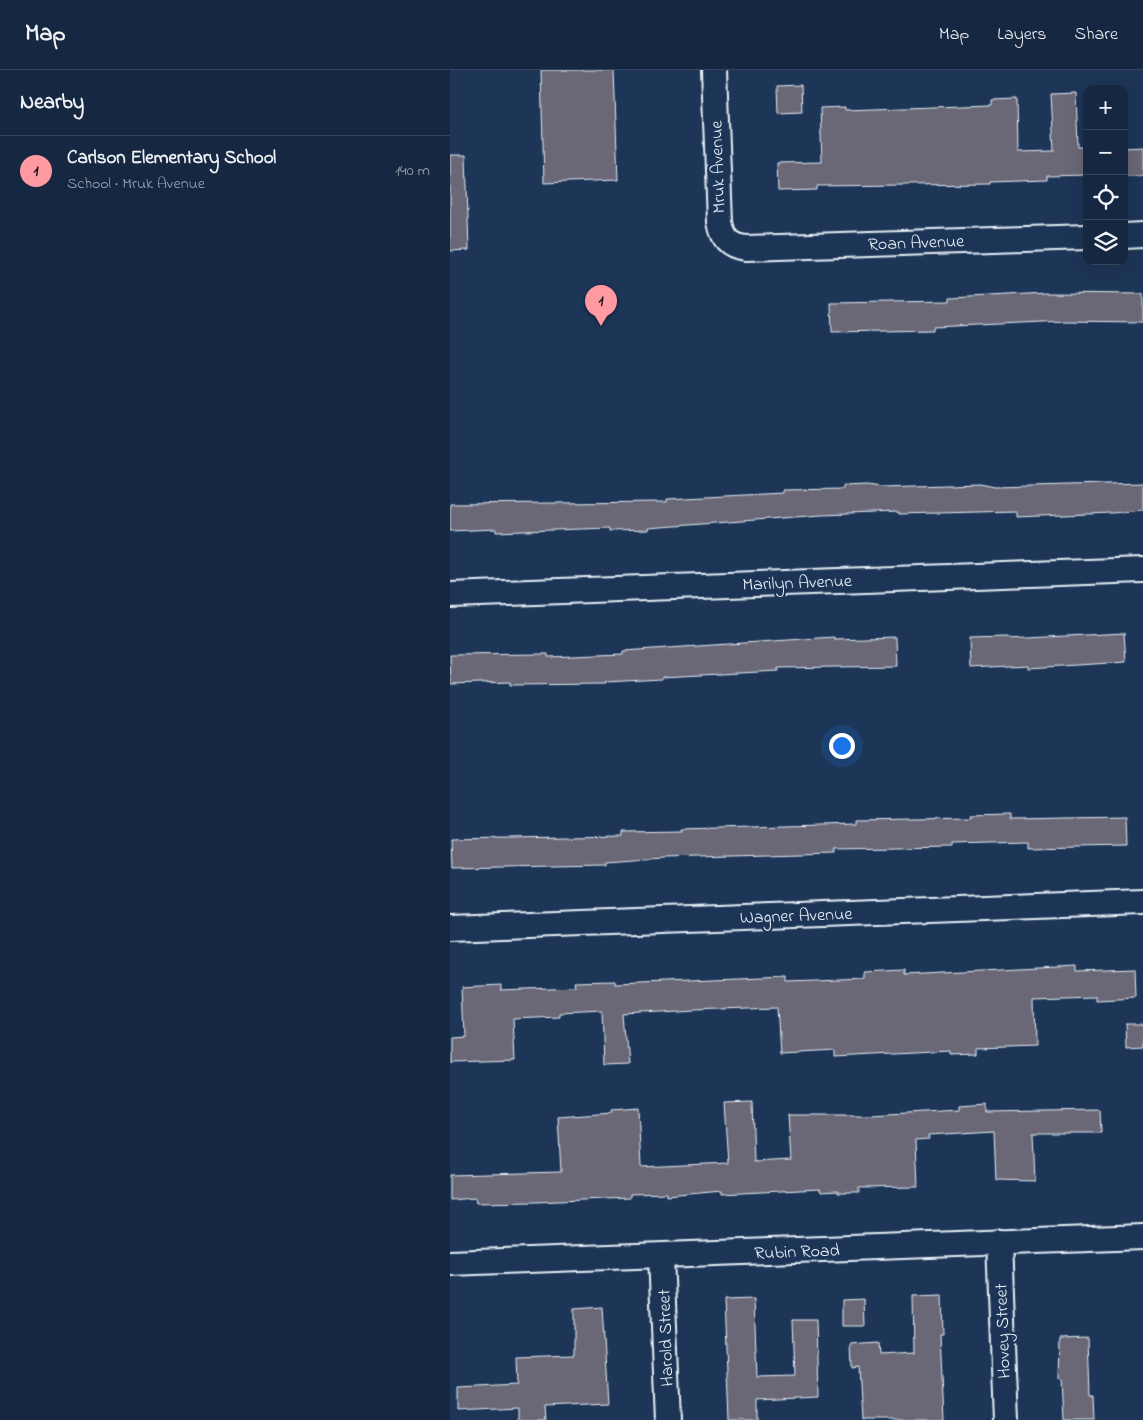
<!DOCTYPE html>
<meta charset="utf-8">
<style>
body{margin:0;font-family:"Indie Flower",sans-serif;background:#23344c;color:#f1f3f6}
.controls{position:absolute;right:15px;top:15px;display:grid;overflow:hidden;border-radius:10px;box-shadow:0 5px 20px #0002}
.controls button{width:45px;height:45px;display:grid;place-items:center;padding:0;border:0;border-bottom:1px solid #35445a;background:#162841;color:#f1f3f6;font:25px sans-serif}
.you{position:absolute;left:391px;top:675px;width:18px;height:18px;margin:-12px;border:4px solid #fff;border-radius:50%;background:#1a73e8;box-shadow:0 0 0 8px #1a73e833}
.badge{display:grid;place-items:center;width:32px;height:32px;border-radius:50%;background:#ff9aa2;color:#111;font-size:16px;font-weight:700}
.pin{position:absolute;translate:-50% -41px;filter:drop-shadow(0 1px 2px #0008)}
.pin::after{content:'';position:absolute;top:26px;width:18px;height:15px;background:inherit;clip-path:polygon(0 0,100% 0,50% 100%)}
.list{margin:0;padding:0;list-style:none}
h2{display:flex;justify-content:space-between;align-items:center;height:65px;margin:0;padding:0 20px;font-size:21px}
h2 small{font-size:16px;font-weight:400;color:#9ea6b1}
.list li{display:grid;grid-template-columns:32px 1fr auto;gap:15px;align-items:center;box-sizing:border-box;height:70px;padding:0 20px;border-top:1px solid #35445a}
.list b{display:block;font-size:19px;white-space:nowrap}
.list p{margin:0;font-size:16px;white-space:nowrap;color:#9ea6b1}
.list em{font-size:16px;font-style:normal;color:#9ea6b1}
.icon{flex:none;width:28px;height:28px;fill:none;stroke:currentColor;stroke-width:2;stroke-linecap:round;stroke-linejoin:round}
.map{position:relative;flex:none;width:693px;height:1350px;overflow:hidden}
header{display:flex;align-items:center;gap:30px;box-sizing:border-box;height:70px;padding:0 25px;background:#162841;border-bottom:1px solid #35445a}
header strong{font-size:24px}
nav{display:flex;gap:28px;margin-inline-start:auto;font-size:18px}
main{display:flex}
aside{flex:1;background:#162841}
.map>svg:first-child{display:block}
.building{fill:#6b6777;stroke:#e8f1f8}
.lines{fill:none;stroke-linecap:round;stroke-linejoin:round}
.minor-casing{stroke:#e8f1f8;stroke-width:28}
.minor{stroke:#1d3557;stroke-width:24}
.labels{text-anchor:middle;stroke-width:4.5;stroke-linejoin:round;paint-order:stroke}
.street-label{font-size:18px;fill:#e8f1f8;stroke:#1d3557}
</style>
<header>
<strong>Map</strong>
<nav><a>Map</a><a>Layers</a><a>Share</a></nav>
</header>
<main>
<aside>
<h2>Nearby<small></small></h2>
<ul class="list">
<li><span class="badge">1</span><div><b>Carlson Elementary School</b><p>School · Mruk Avenue</p></div><em>140 m</em></li>
</ul>
</aside>
<div class="map">
<svg width="693" height="1350" viewBox="0 0 693 1350">
<rect width="100%" height="100%" fill="#1d3557"/>
<filter id="ink" filterUnits="userSpaceOnUse"><feTurbulence type="fractalNoise" baseFrequency=".02" numOctaves="2"/><feDisplacementMap in="SourceGraphic" scale="10" xChannelSelector="R" yChannelSelector="G"/><feConvolveMatrix kernelMatrix="1 2 1 2 8 2 1 2 1" color-interpolation-filters="sRGB"/></filter>
<g filter="url(#ink)">
<g class="building">
<path d="M 91,0 L 164,0 L 168,110 L 94,113 Z"/>
<path d="M 351,15 L 352,42 L 328,43 L 327,16 Z"/>
<path d="M 626,23 L 628,77 L 637,77 L 637,105 L 597,106 L 597,110 L 540,112 L 540,114 L 367,116 L 367,120 L 328,121 L 327,93 L 372,92 L 370,38 L 395,37 L 395,40 L 542,35 L 542,30 L 567,29 L 568,82 L 604,81 L 601,24 Z"/>
<path d="M 693,77 L 693,106 L 674,106 L 674,78 Z"/>
<path d="M 0,85 L 16,85 L 19,180 L 0,181 Z"/>
<path d="M 597,223 L 693,224 L 693,252 L 615,251 L 483,257 L 483,260 L 382,262 L 381,233 L 500,231 L 500,228 Z"/>
<path d="M 693,413 L 693,440 L 662,443 L 566,447 L 566,441 L 449,444 L 449,442 L 372,445 L 198,458 L 198,460 L 160,461 L 160,458 L 46,462 L 46,459 L 0,461 L 0,434 L 217,432 L 217,429 L 333,423 L 333,420 L 393,419 L 393,416 L 417,415 L 432,417 L 530,414 L 545,417 Z"/>
<path d="M 674,563 L 676,592 L 578,598 L 578,595 L 521,598 L 520,568 L 558,567 L 559,569 Z"/>
<path d="M 384,567 L 384,569 L 445,567 L 446,596 L 328,598 L 328,601 L 212,607 L 212,609 L 155,612 L 155,614 L 60,615 L 60,612 L 1,614 L 0,585 L 98,584 L 98,587 L 173,584 L 173,581 Z"/>
<path d="M 560,744 L 560,749 L 675,747 L 676,776 L 578,778 L 578,772 L 502,774 L 502,777 L 386,779 L 386,783 L 213,788 L 155,792 L 155,795 L 2,798 L 1,769 L 173,766 L 173,762 L 232,761 L 231,759 L 406,754 L 406,750 L 521,748 L 520,745 Z"/>
<path d="M 627,896 L 627,901 L 685,899 L 686,928 L 647,930 L 647,925 L 584,927 L 585,976 L 528,978 L 528,984 L 501,985 L 501,981 L 385,987 L 385,980 L 330,983 L 327,937 L 242,940 L 174,944 L 178,994 L 154,995 L 152,941 L 109,943 L 109,947 L 63,949 L 65,990 L 0,992 L 0,967 L 14,966 L 12,917 L 51,915 L 51,920 L 127,917 L 126,912 L 165,911 L 165,914 L 338,907 L 338,912 L 415,909 L 415,902 L 454,900 L 454,905 Z"/>
<path d="M 675,954 L 693,954 L 693,976 L 676,977 Z"/>
<path d="M 302,1032 L 304,1092 L 341,1090 L 338,1045 L 421,1045 L 509,1040 L 509,1036 L 537,1034 L 537,1042 L 650,1040 L 651,1063 L 583,1063 L 585,1111 L 546,1110 L 544,1061 L 478,1065 L 479,1069 L 466,1070 L 468,1117 L 409,1118 L 409,1123 L 388,1123 L 388,1121 L 371,1122 L 370,1119 L 272,1124 L 272,1121 L 217,1126 L 217,1123 L 180,1124 L 180,1128 L 85,1132 L 26,1133 L 25,1128 L 0,1130 L 0,1105 L 111,1102 L 108,1047 L 162,1043 L 161,1040 L 188,1038 L 191,1097 L 278,1093 L 274,1033 Z"/>
<path d="M 492,1225 L 493,1264 L 490,1264 L 494,1350 L 411,1350 L 408,1297 L 402,1298 L 401,1275 L 428,1273 L 429,1285 L 464,1283 L 463,1226 Z"/>
<path d="M 304,1229 L 307,1307 L 345,1306 L 343,1250 L 366,1250 L 368,1327 L 307,1330 L 307,1350 L 279,1350 L 274,1230 Z"/>
<path d="M 414,1229 L 415,1256 L 392,1256 L 392,1230 Z"/>
<path d="M 152,1237 L 158,1334 L 95,1337 L 96,1350 L 68,1350 L 68,1338 L 8,1341 L 8,1318 L 67,1315 L 66,1287 L 124,1285 L 124,1239 Z"/>
<path d="M 638,1268 L 640,1325 L 643,1325 L 644,1350 L 614,1350 L 612,1308 L 609,1309 L 610,1269 Z"/>
</g>
<g class="lines">
<defs>
<g id="minor">
<path d="M 264,0 L 270,152 C 273,168 278,176 296,178 L 637,167"/>
<path d="M 674,166 L 693,165"/>
<path d="M 0,525 L 693,500"/>
<path d="M 0,858 L 693,832"/>
<path d="M 549,1172 L 556,1350"/>
<path d="M 211,1186 L 218,1350"/>
<path d="M 0,1193 L 693,1167"/>
</g>
</defs>
<use href="#minor" class="minor-casing"/>
<use href="#minor" class="minor"/>
</g>
</g>
<g class="labels">
<g class="street-label">
<text transform="translate(267 97) rotate(-92)" y="6">Mruk Avenue</text>
<text transform="translate(466 172) rotate(-2)" y="6">Roan Avenue</text>
<text transform="translate(347 512) rotate(-2)" y="6">Marilyn Avenue</text>
<text transform="translate(346 845) rotate(-2)" y="6">Wagner Avenue</text>
<text transform="translate(347 1181) rotate(-2)" y="6">Rubin Road</text>
<text transform="translate(552 1261) rotate(-92)" y="6">Hovey Street</text>
<text transform="translate(215 1268) rotate(-92)" y="6">Harold Street</text>
</g>
</g>
</svg>
<div class="controls">
<button>+</button>
<button>−</button>
<button><svg class="icon" aria-label="locate" viewBox="0 0 24 24"><circle cx="12" cy="12" r="6"/><path d="M12 2v4M12 18v4M2 12h4M18 12h4"/></svg></button>
<button><svg class="icon" aria-label="layers" viewBox="0 0 24 24"><path d="M12 4l9 5-9 5-9-5zM3 14l9 5 9-5"/></svg></button>
</div>
<div class="you"></div>
<div class="pin badge" style="left:151px;top:256px">1</div>
</div>
</main>
